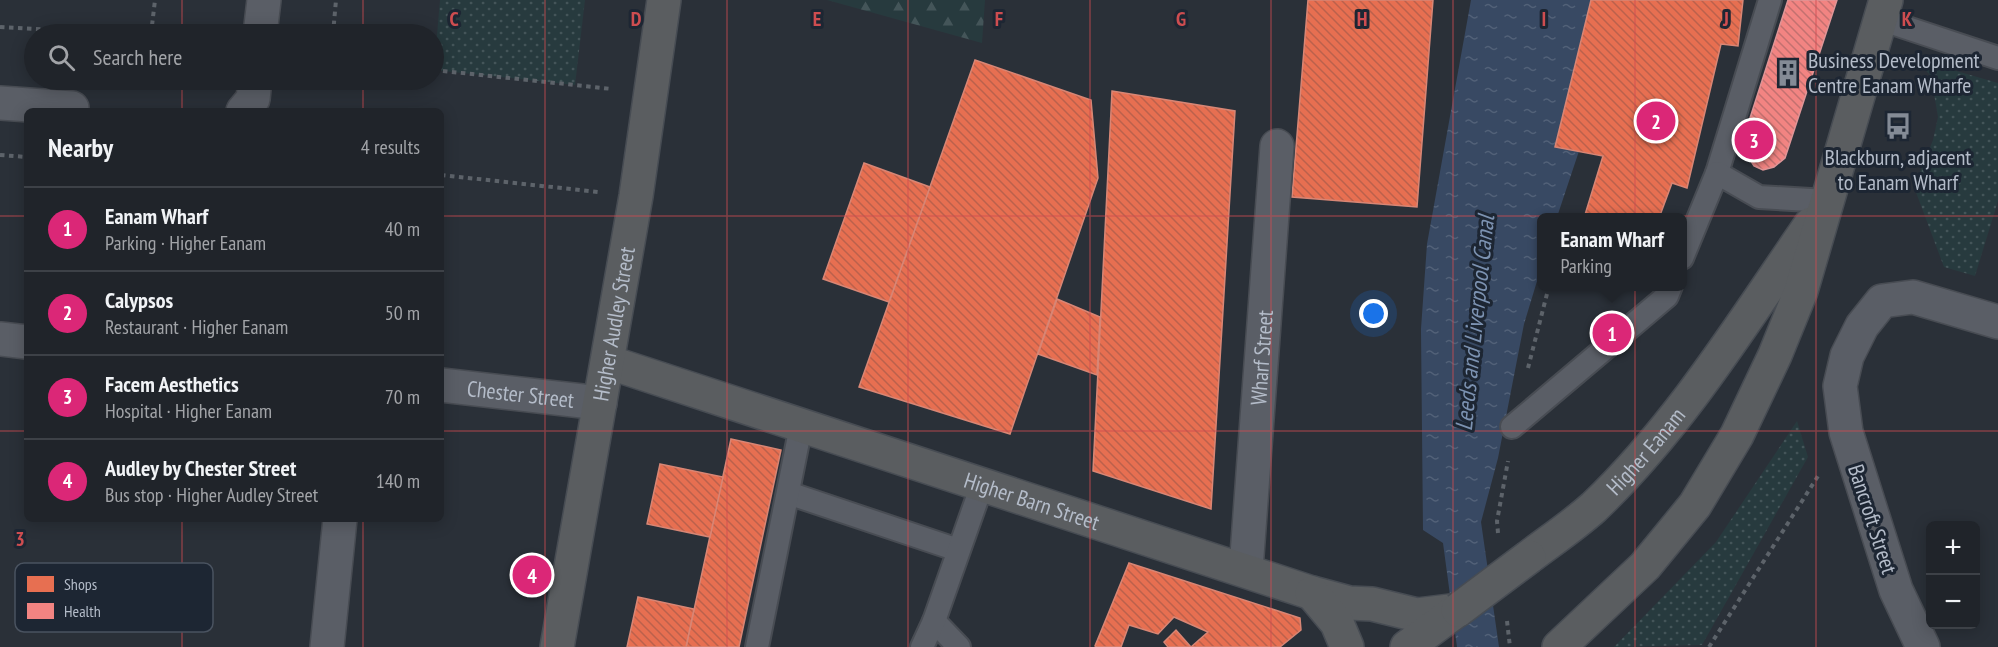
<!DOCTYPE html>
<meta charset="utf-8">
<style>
body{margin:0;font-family:"PT Sans Narrow",sans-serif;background:#2d3036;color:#f1f3f6}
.controls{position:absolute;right:18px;bottom:18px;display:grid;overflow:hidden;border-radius:9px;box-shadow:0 3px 15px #0003}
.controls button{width:54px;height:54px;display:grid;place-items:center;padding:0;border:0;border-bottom:2px solid #3d4147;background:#20242a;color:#f1f3f6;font:30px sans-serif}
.you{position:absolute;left:1374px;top:314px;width:21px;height:21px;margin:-15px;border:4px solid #fff;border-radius:50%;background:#1a73e8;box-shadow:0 0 0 9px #1a73e833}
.badge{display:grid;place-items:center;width:39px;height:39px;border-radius:50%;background:#db2777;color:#fff;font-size:20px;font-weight:700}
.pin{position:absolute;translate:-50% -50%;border:3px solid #fff;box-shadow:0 2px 6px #0006}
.popup{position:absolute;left:1537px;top:213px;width:150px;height:78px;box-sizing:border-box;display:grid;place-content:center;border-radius:9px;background:#20242a;filter:drop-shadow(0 2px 4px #0005);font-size:20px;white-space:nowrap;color:#a2a4a8}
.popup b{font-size:22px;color:#f1f3f6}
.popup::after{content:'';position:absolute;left:50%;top:100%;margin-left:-12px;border:12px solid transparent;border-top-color:#20242a}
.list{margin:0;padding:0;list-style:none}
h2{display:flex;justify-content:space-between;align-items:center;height:78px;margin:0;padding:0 24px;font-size:26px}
h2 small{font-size:20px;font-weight:400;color:#a2a4a8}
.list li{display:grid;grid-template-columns:39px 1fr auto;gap:18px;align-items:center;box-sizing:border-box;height:84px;padding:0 24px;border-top:2px solid #3d4147}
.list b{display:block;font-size:22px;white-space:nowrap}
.list p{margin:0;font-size:20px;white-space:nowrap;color:#a2a4a8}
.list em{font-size:20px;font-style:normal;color:#a2a4a8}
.icon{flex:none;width:33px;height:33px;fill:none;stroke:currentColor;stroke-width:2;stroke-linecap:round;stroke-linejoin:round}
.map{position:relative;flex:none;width:1998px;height:647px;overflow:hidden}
.search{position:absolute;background:#20242a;box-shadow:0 3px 15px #0003;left:24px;top:24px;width:420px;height:66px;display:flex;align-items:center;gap:15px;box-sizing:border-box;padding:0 21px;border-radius:33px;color:#a2a4a8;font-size:22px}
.panel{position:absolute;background:#20242a;box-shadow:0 3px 15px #0003;left:24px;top:108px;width:420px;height:414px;border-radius:9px}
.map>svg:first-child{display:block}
.grass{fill:url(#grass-dots)}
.forest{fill:url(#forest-firs)}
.water{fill:url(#water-ripples)}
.shops{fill:url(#shops-back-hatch);stroke:#d88675;stroke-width:1.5}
.health{fill:url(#health-back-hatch);stroke:#df9597;stroke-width:1.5}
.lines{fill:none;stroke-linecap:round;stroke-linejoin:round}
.lane-casing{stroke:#484c53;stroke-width:26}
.street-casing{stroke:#484c53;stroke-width:36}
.highway-casing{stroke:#474c53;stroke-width:36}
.path{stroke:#5d636a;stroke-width:4;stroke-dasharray:4.5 4.5;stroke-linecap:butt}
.lane{stroke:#5a5e66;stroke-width:22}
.street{stroke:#5a5e66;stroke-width:33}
.highway{stroke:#5a5d60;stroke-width:33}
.highway-bridge-casing{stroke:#474c53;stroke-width:36;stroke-linecap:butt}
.highway-bridge{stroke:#5a5d60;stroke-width:33}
.grid{fill:none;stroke:#ce4d50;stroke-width:1.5;stroke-opacity:0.55}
.labels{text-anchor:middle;stroke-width:6;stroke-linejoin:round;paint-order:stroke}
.poi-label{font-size:22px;fill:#b4bcc9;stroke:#1d2633;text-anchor:start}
.street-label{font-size:22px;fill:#b4bcc9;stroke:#1d2633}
.water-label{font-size:24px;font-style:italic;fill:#7c92b1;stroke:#1d2633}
.key{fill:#1d2633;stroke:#4a5360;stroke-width:1.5}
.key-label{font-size:16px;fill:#b4bcc9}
.grid-label{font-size:20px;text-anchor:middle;font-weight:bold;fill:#ce4d50;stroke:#1d2633;stroke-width:6;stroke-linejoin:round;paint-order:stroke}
</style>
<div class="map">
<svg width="1998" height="647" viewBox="0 0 1998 647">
<defs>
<pattern id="grass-dots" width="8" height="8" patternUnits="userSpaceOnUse" patternTransform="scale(1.5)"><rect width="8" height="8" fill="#273a3e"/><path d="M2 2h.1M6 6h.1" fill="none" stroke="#445559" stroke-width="1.8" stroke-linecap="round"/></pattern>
<pattern id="forest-firs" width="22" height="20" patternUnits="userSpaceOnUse" patternTransform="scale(1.5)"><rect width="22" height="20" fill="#273a3e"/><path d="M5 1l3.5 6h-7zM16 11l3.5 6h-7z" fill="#445559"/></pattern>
<pattern id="water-ripples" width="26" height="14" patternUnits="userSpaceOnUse" patternTransform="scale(1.5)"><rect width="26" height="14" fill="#384963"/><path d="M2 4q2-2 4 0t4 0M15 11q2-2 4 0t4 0" fill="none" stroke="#526178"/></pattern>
<pattern id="shops-back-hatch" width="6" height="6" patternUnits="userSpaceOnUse" patternTransform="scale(1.5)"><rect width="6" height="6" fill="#e76f51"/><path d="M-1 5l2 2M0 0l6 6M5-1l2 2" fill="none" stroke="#bb614c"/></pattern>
<pattern id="health-back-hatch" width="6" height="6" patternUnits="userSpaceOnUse" patternTransform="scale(1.5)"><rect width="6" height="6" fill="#f28482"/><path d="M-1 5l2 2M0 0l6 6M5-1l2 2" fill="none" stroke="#c37170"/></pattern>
</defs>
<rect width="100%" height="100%" fill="#2a3038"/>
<g class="grass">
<path d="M 440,0 L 585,0 L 575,85 L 434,70 Z"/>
<path d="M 1915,59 L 1998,83 L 1998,201 L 1975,276 L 1944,267 L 1914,187 L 1933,140 L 1938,117 L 1931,76 Z"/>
<path d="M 1797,421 L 1808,457 L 1702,645 L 1614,647 L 1716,542 Z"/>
</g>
<path class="forest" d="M 827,0 L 985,0 L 982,43 Z"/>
<path class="water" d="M 1471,0 L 1621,0 L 1581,145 L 1557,217 L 1542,218 L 1541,268 L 1524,324 L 1498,458 L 1481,522 L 1499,647 L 1457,647 L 1443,543 L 1423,530 L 1421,329 L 1427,244 Z"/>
<g class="shops">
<path d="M 1308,0 L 1433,0 L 1417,207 L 1292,197 Z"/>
<path d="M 1591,0 L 1743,0 L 1738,46 L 1721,44 L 1687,188 L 1672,183 L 1659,218 L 1584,218 L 1603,156 L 1555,147 Z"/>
<path d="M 975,60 L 1091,100 L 1098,178 L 1010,434 L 859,387 Z"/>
<path d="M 1112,91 L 1235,111 L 1211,509 L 1093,471 Z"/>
<path d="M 864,163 L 930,187 L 889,302 L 823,279 Z"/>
<path d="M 1057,299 L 1100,317 L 1097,375 L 1038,354 Z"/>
<path d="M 731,439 L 781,450 L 739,647 L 686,647 Z"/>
<path d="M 660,464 L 723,477 L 710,537 L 647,524 Z"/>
<path d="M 1129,563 L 1300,618 L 1301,630 L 1280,647 L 1168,647 L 1164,642 L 1176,630 L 1191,647 L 1208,632 L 1174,617 L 1158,634 L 1129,625 L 1121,647 L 1097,647 L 1095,646 Z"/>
<path d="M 638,597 L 694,609 L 686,647 L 627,647 Z"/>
</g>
<path class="health" d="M 1788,0 L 1837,0 L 1785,158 L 1774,167 L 1763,170 L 1754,166 L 1741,146 Z"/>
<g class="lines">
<defs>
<g id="lane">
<path d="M 1880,19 L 1998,58"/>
<path d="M 1717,173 L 1770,0"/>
<path d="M 1682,258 L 1717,173 L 1759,197 L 1827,201"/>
<path d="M 1512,427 L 1667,296 L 1671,286"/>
<path d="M 788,493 L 958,550"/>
<path d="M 934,621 L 959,647"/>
<path d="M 757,647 L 801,426"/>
<path d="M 922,647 L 934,621 L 982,485"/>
</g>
<g id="street">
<path d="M 260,34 L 264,0"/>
<path d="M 0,103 L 72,108"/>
<path d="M 243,111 L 253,99 L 255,80"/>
<path d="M 0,339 L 27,342"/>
<path id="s1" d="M 441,385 L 600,403"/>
<path id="s2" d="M 1246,569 L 1277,146"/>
<path d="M 327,647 L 340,519"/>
<path d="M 1923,647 L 1896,590 L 1846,432 L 1840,386 L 1847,356 L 1862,326 L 1882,301 L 1913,297 L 1998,322"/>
</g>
<g id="highway">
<path id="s3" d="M 608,362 L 1312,593 L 1349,603 L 1372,604 L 1417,615 L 1458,610"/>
<path id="s4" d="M 1529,557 C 1550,541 1574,525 1594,507 C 1680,425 1744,321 1811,224"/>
<path d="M 1312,593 L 1337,623 L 1347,647"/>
<path id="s5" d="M 557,647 L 636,196 L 664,0"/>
<path d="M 1407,647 L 1456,611"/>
<path d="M 1559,647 L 1645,566 L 1695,505 L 1737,435 L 1775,355 L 1801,291 L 1886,0"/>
</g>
</defs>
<use href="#lane" class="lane-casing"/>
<use href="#street" class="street-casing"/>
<use href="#highway" class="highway-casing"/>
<g class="path">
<path d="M 0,27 L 94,32"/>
<path d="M 94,34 L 119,34"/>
<path d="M 151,34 L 155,0"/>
<path d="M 333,34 L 336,0"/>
<path d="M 434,70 L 612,89"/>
<path d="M 0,155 L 27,157"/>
<path d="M 441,175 L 598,192"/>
<path d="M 1528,368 L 1549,286"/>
<path d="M 1498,533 L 1497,521 L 1508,461"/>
<path d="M 1507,621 L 1510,647"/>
<path d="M 1709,647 L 1818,476"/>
</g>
<use href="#lane" class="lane"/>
<use href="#street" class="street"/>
<use href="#highway" class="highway"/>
<defs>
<path id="highway-bridge" d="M 1458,610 L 1529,557"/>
</defs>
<use href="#highway-bridge" class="highway-bridge-casing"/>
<use href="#highway-bridge" class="highway-bridge"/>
</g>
<path class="grid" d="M 182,0 L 182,34M 363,0 L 363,34M 545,0 L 545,647M 727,0 L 727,647M 908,0 L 908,647M 1090,0 L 1090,647M 1271,0 L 1271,647M 1453,0 L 1453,647M 1635,0 L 1635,647M 1816,0 L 1816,647M 182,80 L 182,111M 363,80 L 363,111M 0,216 L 27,216M 441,216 L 1998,216M 0,431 L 27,431M 441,431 L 1998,431M 182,519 L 182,647M 363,519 L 363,647"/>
<defs>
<symbol id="building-bare" viewBox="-9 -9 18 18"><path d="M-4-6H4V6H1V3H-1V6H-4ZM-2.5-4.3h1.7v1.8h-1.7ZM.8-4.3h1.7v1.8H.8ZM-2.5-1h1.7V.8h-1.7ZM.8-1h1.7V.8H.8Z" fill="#848b96" stroke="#1d2633" stroke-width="2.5" paint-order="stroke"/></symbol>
<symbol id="bus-bare" viewBox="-9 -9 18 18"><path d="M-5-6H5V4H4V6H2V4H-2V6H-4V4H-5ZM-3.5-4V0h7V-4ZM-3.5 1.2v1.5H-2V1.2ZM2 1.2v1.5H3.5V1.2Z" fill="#848b96" stroke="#1d2633" stroke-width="2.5" paint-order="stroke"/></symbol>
</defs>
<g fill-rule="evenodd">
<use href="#building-bare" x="1769" y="54" width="38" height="38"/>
<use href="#bus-bare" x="1879" y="107" width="38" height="38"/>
</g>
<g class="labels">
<g class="poi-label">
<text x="1808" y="68">Business Development<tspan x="1808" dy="25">Centre Eanam Wharfe</tspan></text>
<text x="1898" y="165" text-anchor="middle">Blackburn, adjacent<tspan x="1898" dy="25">to Eanam Wharf</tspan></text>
</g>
<g class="street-label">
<text dy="8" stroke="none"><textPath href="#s5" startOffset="328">Higher Audley Street</textPath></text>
<text dy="8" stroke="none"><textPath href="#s2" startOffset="212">Wharf Street</textPath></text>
<text dy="8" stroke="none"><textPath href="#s1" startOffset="80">Chester Street</textPath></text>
<text dy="8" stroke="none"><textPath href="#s4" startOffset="158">Higher Eanam</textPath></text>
<text dy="8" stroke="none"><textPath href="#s3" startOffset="446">Higher Barn Street</textPath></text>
<text transform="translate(1873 519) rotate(72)" y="8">Bancroft Street</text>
</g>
<g class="water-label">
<text transform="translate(1475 323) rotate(-84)" y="8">Leeds and Liverpool Canal</text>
</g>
</g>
<rect x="15" y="563" width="198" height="69" rx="9" class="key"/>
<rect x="27" y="576" width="27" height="16" fill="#e76f51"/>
<rect x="27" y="603" width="27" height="16" fill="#f28482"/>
<g class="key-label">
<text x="64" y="590">Shops</text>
<text x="64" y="617">Health</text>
</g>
<g class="grid-label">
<text x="454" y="26">C</text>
<text x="636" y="26">D</text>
<text x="817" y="26">E</text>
<text x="999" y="26">F</text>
<text x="1181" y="26">G</text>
<text x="1362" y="26">H</text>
<text x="1544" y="26">I</text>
<text x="1726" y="26">J</text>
<text x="1907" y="26">K</text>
<text x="20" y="546">3</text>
</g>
</svg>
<div class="controls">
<button>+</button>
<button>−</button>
</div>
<div class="you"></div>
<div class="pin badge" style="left:1612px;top:333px">1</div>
<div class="popup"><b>Eanam Wharf</b>Parking</div>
<div class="pin badge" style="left:1656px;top:121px">2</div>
<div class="pin badge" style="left:1754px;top:140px">3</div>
<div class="pin badge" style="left:532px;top:575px">4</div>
<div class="search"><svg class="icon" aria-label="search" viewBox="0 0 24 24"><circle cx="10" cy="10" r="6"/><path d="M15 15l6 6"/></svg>Search here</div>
<section class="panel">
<h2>Nearby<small>4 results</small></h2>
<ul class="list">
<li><span class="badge">1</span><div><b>Eanam Wharf</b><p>Parking · Higher Eanam</p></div><em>40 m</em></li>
<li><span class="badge">2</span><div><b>Calypsos</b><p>Restaurant · Higher Eanam</p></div><em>50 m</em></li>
<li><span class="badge">3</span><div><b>Facem Aesthetics</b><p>Hospital · Higher Eanam</p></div><em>70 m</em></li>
<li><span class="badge">4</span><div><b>Audley by Chester Street</b><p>Bus stop · Higher Audley Street</p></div><em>140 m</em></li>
</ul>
</section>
</div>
